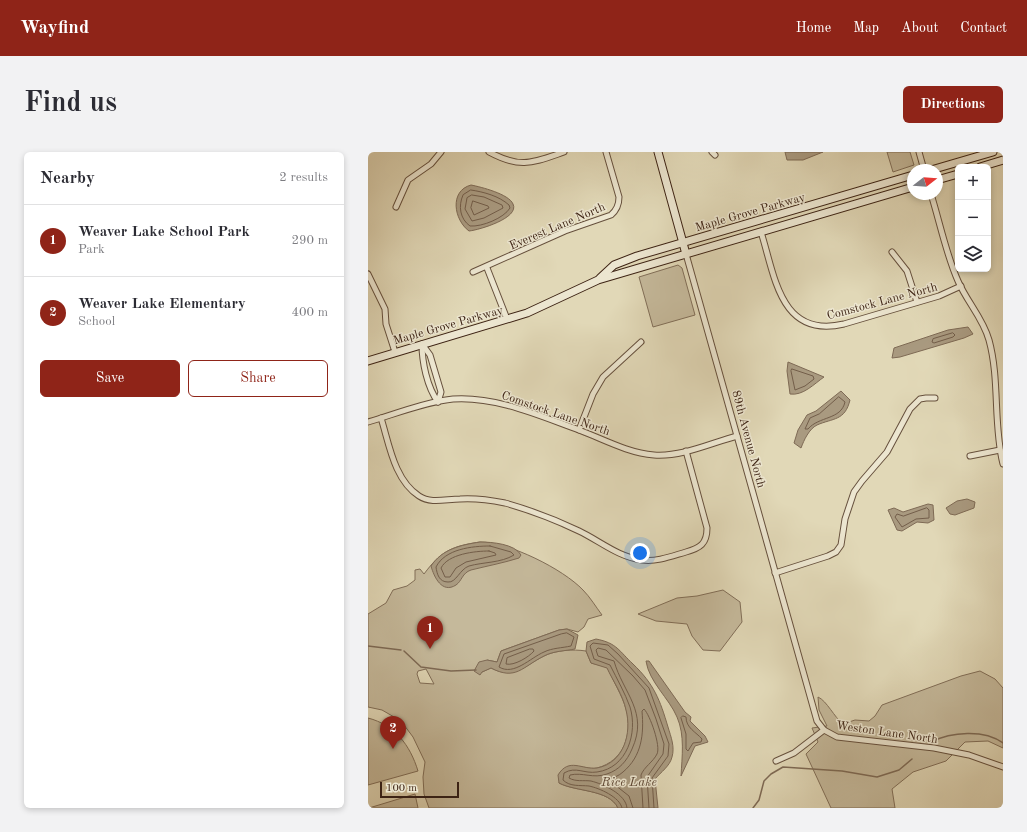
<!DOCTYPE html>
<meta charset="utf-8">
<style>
body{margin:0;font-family:"Old Standard TT",serif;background:#f2f2f3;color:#2b2b33}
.controls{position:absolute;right:12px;top:12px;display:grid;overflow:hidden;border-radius:6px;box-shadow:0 2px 6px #0003}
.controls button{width:36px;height:36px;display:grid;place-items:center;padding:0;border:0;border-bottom:1px solid #e1e1e2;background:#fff;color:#2b2b33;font:20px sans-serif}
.compass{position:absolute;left:539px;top:12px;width:36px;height:36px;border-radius:50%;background:#fff;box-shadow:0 2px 6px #0003;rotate:73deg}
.scale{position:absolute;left:12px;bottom:10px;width:79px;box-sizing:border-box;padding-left:4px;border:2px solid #3d2314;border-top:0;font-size:11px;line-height:14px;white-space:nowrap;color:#3d2314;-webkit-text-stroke:3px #ece6d0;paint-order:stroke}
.you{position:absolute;left:272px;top:401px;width:14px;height:14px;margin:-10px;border:3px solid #fff;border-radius:50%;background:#1a73e8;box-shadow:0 0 0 6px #1a73e833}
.badge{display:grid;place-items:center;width:26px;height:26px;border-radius:50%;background:#8f2418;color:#fff;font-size:13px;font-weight:700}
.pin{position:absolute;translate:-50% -33px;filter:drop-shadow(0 1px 2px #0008)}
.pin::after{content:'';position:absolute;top:21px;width:14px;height:12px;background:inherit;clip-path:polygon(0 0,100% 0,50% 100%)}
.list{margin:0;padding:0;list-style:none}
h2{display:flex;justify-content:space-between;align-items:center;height:52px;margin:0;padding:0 16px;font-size:17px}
h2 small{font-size:13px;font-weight:400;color:#7c7c81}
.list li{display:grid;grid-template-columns:26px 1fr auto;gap:12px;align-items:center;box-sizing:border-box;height:72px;padding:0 16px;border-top:1px solid #e1e1e2}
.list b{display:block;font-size:15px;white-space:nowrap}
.list p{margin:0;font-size:13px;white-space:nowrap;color:#7c7c81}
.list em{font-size:13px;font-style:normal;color:#7c7c81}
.actions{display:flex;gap:8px;padding:12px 16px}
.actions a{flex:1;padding:9px 0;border:1px solid #8f2418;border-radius:6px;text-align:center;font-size:14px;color:#8f2418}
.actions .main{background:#8f2418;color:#fff}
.icon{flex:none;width:22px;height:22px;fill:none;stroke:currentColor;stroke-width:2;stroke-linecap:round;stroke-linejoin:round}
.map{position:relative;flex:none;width:635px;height:656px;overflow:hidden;border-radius:6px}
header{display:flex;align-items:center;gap:24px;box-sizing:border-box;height:56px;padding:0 20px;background:#8f2418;color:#fff}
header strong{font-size:19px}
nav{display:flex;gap:22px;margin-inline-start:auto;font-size:14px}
.intro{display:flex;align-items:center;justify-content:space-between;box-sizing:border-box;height:96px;padding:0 24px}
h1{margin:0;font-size:28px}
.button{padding:10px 18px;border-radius:6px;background:#8f2418;color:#fff;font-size:14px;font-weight:700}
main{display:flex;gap:24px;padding:0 24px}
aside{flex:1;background:#fff;border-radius:6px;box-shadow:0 2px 6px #0003}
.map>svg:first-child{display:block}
.green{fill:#c5b99b;stroke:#816e58;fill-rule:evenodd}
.water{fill:#a99a80;stroke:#7e6a55}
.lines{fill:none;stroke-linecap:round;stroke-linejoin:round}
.shore{stroke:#735e4a;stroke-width:1}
.stream{stroke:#7e6a55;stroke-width:1.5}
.street-casing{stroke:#66503d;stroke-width:7}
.secondary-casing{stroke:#3d2314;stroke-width:9}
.street{stroke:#ece6d0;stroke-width:5}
.secondary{stroke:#ece6d0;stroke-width:7}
.labels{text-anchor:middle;stroke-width:3;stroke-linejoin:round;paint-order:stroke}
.street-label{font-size:12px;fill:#3d2314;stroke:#ece6d0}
.water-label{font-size:13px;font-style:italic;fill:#5d4734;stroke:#ece6d0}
</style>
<header>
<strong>Wayfind</strong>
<nav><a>Home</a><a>Map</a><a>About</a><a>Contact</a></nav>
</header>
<div class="intro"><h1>Find us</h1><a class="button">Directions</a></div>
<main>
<aside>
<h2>Nearby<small>2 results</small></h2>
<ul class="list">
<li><span class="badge">1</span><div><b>Weaver Lake School Park</b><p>Park</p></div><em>290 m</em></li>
<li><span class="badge">2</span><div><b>Weaver Lake Elementary</b><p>School</p></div><em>400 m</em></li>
</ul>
<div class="actions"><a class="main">Save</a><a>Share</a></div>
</aside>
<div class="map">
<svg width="635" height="656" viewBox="0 0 635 656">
<rect width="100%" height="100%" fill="#e1d8b7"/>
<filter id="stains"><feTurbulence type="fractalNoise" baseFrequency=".005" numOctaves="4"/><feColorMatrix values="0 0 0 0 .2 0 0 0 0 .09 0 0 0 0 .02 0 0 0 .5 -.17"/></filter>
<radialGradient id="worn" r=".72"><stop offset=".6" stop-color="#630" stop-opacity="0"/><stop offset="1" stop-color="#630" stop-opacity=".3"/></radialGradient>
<g class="green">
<path d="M 519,0 L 542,0 L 546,13 L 525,20 Z"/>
<path d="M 310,113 L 314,116 L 327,163 L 285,175 L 271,125 Z"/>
<path d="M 112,390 C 141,390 195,417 215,438 C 222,445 228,455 234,463 L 220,467 L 216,475 L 210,480 L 199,477 L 191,478 L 133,499 L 129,510 L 119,508 L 114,520 L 123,516 C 146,528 156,514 176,504 C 188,498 205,497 218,499 L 223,511 L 239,515 C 245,529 254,543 258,557 C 265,582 256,609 229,616 C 220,618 211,612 199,615 L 191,631 C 208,640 241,637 250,656 L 61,656 L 56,642 L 55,625 L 57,610 L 45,585 L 33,569 L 14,558 L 0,555 L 0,462 L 18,451 L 25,438 L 39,434 L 47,428 L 47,418 L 52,417 L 56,422 C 73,399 84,394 112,390 ZM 58,517 L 66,532 L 52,531 L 49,522 L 50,519 Z"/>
<path d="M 355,438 L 372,450 L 374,470 L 352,499 L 335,498 L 324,484 L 319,472 L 288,469 L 270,462 L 309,446 L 329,444 Z"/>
<path d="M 612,519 L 627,527 L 635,536 L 635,596 L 620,589 L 597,590 L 578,609 L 545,620 L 524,637 L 527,656 L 463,656 L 438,602 L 450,590 L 444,576 L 459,574 L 451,558 L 450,545 C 459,549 466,565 475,572 L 487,568 L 501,569 L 507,564 L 514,553 L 593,524 Z"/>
<path d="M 0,566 C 27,573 42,593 50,619 L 0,633 Z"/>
<path d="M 47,642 L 50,656 L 1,656 Z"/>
</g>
<g class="water">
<path d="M 417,0 L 455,0 L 435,8 L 419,8 Z"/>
<path d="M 103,33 C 113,35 141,42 145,52 C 152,66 111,78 101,79 C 86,68 81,39 103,33 Z"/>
<path d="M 600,175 L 605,182 L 596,186 L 532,205 L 524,206 L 526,196 L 580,178 Z"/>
<path d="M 420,210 L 456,225 C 446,232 435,244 422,242 L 419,219 Z"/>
<path d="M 473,239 L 482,248 C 477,269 465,266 449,273 C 441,277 436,288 433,296 L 426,291 L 430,278 L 439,263 L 448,259 Z"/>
<path d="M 599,347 L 607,350 L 606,356 L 587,363 L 582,362 L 578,356 L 589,349 Z"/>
<path d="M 560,352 L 565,353 L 566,368 L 560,371 L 549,370 L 534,379 L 529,378 L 520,358 L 526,356 L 535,360 Z"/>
<path d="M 112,390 C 124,390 147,392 153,403 L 151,406 C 135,411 119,414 103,418 C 94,421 94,429 88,433 C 74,442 66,425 63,414 C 74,397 93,393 112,390 Z"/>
<path d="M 199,477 L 210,483 L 207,497 C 197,499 185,499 176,504 C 154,515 148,529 123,516 L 114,520 L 112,523 L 106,519 L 111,510 L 119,508 L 129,510 L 133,499 L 191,478 Z"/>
<path d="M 228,487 C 249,491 251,499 265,512 C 286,532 292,548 300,575 C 303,585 307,595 304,605 C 302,614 293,620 287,627 L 290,656 L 250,656 C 241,637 208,640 191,631 L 190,623 C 201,605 214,618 229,616 C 256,611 264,581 258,558 C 255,543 245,529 239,516 L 223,511 L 218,499 L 219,490 Z"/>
<path d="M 278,509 L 281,509 L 317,560 L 323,565 L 322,569 L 337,584 L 340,590 L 327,594 L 313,624 C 314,605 317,583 309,565 C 301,546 281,530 278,509 Z"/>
</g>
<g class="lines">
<g class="shore">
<path d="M 103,38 C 116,40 131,44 141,53 L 142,56 C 136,66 114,75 102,74 C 92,67 90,54 95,43 Z"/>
<path d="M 104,43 L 116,45 L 134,53 L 135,56 L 116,66 L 104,69 L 97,57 L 99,46 Z"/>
<path d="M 105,49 L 120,54 L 121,56 L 106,63 L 103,56 Z"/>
<path d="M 585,181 L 587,183 L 585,185 L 566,191 L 564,190 L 565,187 Z"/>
<path d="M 424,217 L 445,224 L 446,227 L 437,234 L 427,238 L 423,219 Z"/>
<path d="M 471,245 L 477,250 C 473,268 451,264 440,277 L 437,277 L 442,266 L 451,262 Z"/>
<path d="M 559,356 L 561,358 L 561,366 L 548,367 L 534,375 L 527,365 L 529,362 L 535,364 Z"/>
<path d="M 122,394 L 143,400 L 146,403 C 133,411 115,410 101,414 C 92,417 88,431 80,430 C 71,430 69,422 68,415 C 77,397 104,394 122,394 Z"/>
<path d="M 121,399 L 127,401 L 128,403 L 98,410 L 88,416 L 82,425 L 77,425 L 73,416 C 80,402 107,399 121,399 Z"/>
<path d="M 199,481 L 206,485 L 203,494 C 194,496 184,496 176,500 C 162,506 146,524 131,515 L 136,502 L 193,482 Z"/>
<path d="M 162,497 L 165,497 L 166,499 C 161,505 146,514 138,512 L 139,506 Z"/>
<path d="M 315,564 L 318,565 C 318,576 328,580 334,587 L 333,590 L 325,591 L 320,599 L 318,597 L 318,582 L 313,566 Z"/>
<path d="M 254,656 C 252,645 231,636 221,634 C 212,633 202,635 195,628 L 196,621 C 208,614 216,622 229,620 C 259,616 270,581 262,555 C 257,541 249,527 242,513 L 226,507 L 222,494 L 225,491 L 240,493 L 250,502 L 281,536 L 301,592 L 300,604 L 284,626 L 286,656"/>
<path d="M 259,656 C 258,642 235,632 223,629 C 215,628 208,630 201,626 L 202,623 C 215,620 225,627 239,622 C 251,618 259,609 264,597 C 281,560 255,541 246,509 L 230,504 L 228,498 L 230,496 L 238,498 L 265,524 L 277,538 L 288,567 L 296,592 L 295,602 L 279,625 L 281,656"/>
<path d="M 265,656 L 261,644 L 242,629 C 245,625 251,624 255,620 C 274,604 276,582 274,559 L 276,557 C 282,563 293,594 289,602 C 285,610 276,615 273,623 L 275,656"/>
</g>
<g class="stream">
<path d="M 0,494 L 33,498"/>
<path d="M 36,499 L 53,515 L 83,519 L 108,518"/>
<path d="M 563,590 C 583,580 616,577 635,591"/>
<path d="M 385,656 L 391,648 L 396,629 L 403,622 L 415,615 L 474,619 L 509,625 L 531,618 L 544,607"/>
</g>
<defs>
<g id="street">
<path d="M 121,0 C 153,17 164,11 196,0"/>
<path d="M 344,0 L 347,3"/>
<path d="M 551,0 L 556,18"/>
<path d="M 563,42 C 572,71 578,102 590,129 C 599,150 615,166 621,188 C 632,228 625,272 635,312"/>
<path d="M 28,55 L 40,28 L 63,12 L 73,0"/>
<path d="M 393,80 C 407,124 412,187 476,172 L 571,144 L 593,134"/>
<path d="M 524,100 L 539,119 L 549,150"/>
<path d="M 318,102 L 449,569 L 456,578 L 469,585 L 566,596 L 601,603 L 635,615"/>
<path d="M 119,116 L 139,167"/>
<path d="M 105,120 L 197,79 L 243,63 C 249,58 251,53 251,45 L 238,0"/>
<path d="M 0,122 L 17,157 L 18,172 L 27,200"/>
<path d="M 54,192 L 62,203 L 73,240 L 70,250"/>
<path d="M 54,192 C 54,210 59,235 70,250"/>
<path d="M 13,266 C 21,291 26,328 51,344 C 63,352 78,347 92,347 C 107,346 122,348 137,351 C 162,358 188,368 211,379 C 232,389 250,405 274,408 C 289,410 304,404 318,400 C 332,396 339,392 339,376 L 318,299"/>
<path d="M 0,270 C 27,262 57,250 85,247 C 128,244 172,264 211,278 C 235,287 260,301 286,303 C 314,305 343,291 369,284"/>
<path d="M 211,278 L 225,242 L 235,225 L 273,190"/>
<path d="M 602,304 L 632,298"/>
<path d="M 407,421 L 460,404 L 468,400 L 473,393 L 477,367 L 486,340 L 494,329 L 519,300 L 542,257 L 552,247 L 558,246 L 567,246"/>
<path d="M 408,609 L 426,601 L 456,578"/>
</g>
<g id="secondary">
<path d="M 290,0 L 318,102"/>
<path d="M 612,15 L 635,8"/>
<path d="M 563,18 L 625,0"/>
<path d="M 569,28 L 590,22"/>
<path d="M 232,126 L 246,113 L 269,104 L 545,23"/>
<path d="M 0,209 L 159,161 L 230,128 L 545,35"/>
</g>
</defs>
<use href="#street" class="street-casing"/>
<use href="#secondary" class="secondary-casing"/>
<use href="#street" class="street"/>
<use href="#secondary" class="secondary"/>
</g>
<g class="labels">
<g class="street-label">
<text transform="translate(382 60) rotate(-16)" y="4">Maple Grove Parkway</text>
<text transform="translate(189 74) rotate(-23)" y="4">Everest Lane North</text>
<text transform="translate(514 149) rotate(-15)" y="4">Comstock Lane North</text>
<text transform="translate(80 173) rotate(-16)" y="4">Maple Grove Parkway</text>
<text transform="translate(188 261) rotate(19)" y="4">Comstock Lane North</text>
<text transform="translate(381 287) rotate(75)" y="4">89th Avenue North</text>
<text transform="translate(519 580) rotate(8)" y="4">Weston Lane North</text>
</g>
<g class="water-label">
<text x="261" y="634">Rice Lake</text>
</g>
</g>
<rect width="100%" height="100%" filter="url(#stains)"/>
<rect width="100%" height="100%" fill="url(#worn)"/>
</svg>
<div class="controls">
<button>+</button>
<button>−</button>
<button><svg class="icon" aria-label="layers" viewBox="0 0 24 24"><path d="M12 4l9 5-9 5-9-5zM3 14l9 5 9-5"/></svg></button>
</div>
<svg class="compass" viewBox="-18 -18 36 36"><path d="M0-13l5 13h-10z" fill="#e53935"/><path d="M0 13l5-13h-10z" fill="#7c7c81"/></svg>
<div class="scale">100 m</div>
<div class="you"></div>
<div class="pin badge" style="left:62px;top:497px">1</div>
<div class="pin badge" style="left:25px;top:597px">2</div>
</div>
</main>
